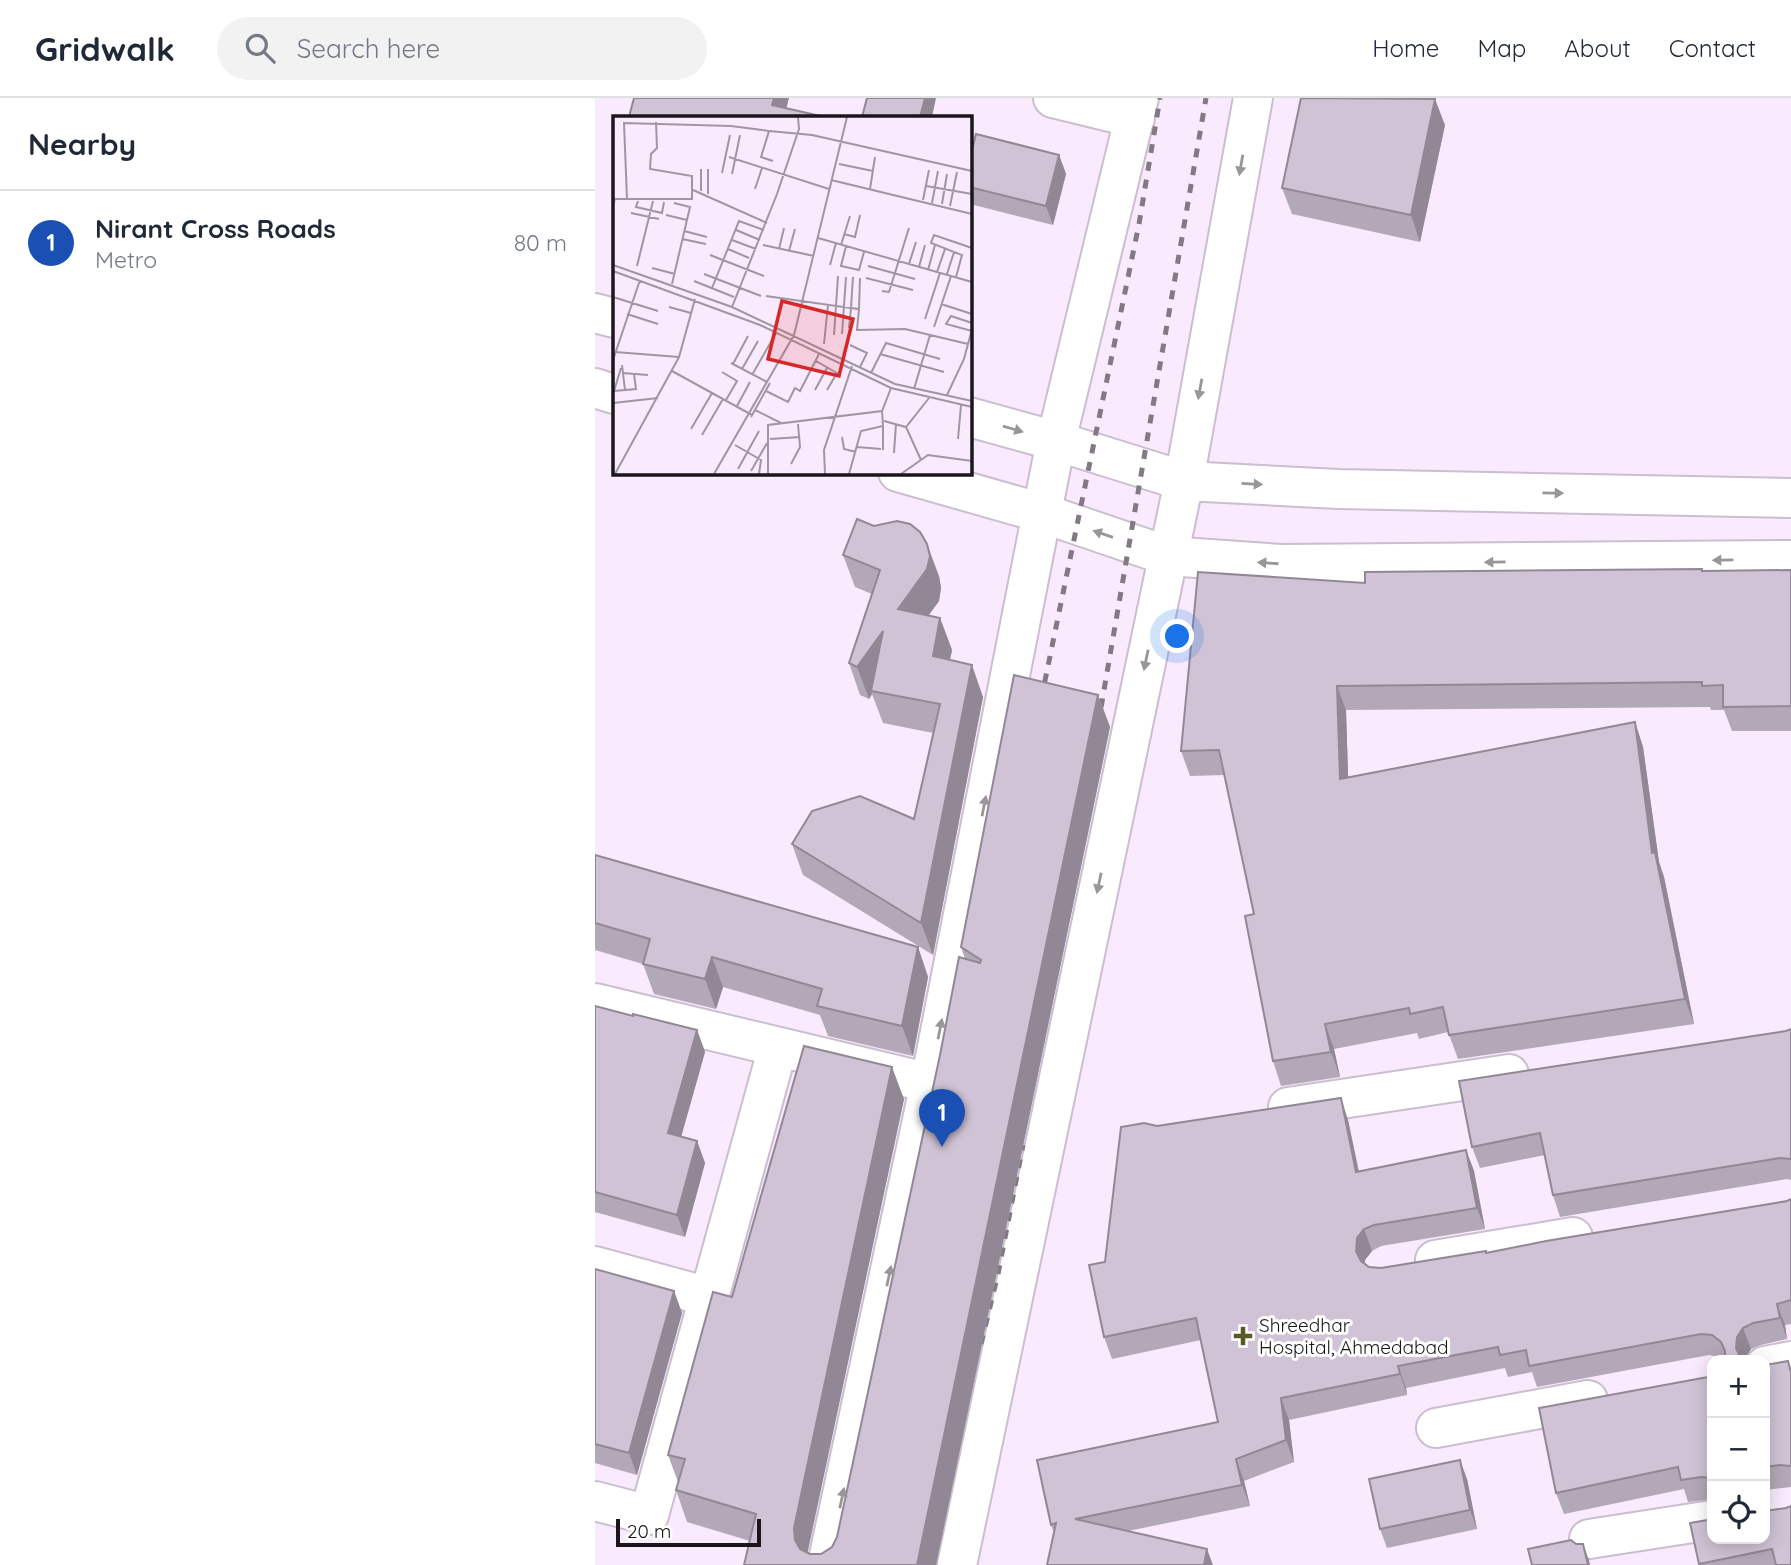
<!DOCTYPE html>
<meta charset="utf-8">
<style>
body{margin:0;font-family:Quicksand,sans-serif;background:#f2f2f3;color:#1f2937}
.controls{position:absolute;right:21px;bottom:21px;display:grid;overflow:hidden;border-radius:14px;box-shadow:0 4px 18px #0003}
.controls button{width:63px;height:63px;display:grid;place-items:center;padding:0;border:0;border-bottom:2px solid #e0e1e3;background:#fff;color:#1f2937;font:35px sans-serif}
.scale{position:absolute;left:21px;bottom:18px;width:145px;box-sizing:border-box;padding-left:7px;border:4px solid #1b161c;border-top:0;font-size:19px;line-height:24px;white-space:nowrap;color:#1b161c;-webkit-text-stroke:5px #fff;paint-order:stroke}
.you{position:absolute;left:583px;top:539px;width:24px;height:24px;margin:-18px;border:5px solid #fff;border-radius:50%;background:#1a73e8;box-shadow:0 0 0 10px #1a73e833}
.badge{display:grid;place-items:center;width:46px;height:46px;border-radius:50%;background:#1a73e8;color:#fff;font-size:23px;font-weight:700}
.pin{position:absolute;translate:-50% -58px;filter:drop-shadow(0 2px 4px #0008)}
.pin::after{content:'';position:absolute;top:37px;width:24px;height:21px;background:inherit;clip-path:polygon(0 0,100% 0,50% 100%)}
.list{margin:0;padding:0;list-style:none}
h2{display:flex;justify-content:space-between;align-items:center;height:91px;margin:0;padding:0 28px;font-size:30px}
h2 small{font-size:23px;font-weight:400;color:#747a83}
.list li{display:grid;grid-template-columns:46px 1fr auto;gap:21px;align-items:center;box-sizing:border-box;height:105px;padding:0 28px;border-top:2px solid #e0e1e3}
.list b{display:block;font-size:26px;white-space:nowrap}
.list p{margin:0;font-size:23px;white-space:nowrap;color:#747a83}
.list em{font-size:23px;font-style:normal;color:#747a83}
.icon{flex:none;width:38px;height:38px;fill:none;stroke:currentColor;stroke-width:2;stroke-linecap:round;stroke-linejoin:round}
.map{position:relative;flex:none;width:1196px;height:1467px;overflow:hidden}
header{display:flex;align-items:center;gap:42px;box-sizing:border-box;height:98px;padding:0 35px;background:#fff;border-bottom:2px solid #e0e1e3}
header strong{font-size:33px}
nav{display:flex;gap:38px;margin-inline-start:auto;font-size:24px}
.search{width:490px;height:63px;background:#f2f2f3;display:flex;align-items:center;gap:18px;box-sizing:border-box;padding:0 24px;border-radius:38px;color:#747a83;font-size:26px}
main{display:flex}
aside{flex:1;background:#fff}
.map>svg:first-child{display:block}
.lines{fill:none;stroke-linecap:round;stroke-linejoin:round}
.street-casing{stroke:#cbbecf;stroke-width:42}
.secondary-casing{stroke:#cbbecf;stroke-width:42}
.street{stroke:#fff;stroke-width:38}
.secondary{stroke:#fff;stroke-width:38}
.rail{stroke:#837985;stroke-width:5;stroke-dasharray:9 9;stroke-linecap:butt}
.wall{fill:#b3a8b7}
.shaded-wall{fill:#928895}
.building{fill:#d0c3d5;stroke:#928895;stroke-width:2}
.oneway{fill:#989699}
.poi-dot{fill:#5b5926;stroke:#fff;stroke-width:2.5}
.labels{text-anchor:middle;stroke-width:6;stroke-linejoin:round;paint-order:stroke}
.poi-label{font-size:19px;fill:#1b161c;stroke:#fff;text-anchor:start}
.inset-road{fill:none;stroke:#a096a3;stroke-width:2}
.view{fill:#d62828;fill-opacity:0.15;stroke:#d62828;stroke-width:3.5}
.inset-edge{fill:none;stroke:#1b161c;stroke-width:3.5}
</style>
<header>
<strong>Gridwalk</strong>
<div class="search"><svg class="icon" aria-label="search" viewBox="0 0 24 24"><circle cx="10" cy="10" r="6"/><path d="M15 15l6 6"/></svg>Search here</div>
<nav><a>Home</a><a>Map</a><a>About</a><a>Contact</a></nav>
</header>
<main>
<aside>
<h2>Nearby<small></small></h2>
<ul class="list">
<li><span class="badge" style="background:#1a4fb4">1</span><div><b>Nirant Cross Roads</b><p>Metro</p></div><em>80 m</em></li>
</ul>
</aside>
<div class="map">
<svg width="1196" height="1467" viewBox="0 0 1196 1467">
<rect width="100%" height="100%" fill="#f9ebfd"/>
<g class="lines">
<defs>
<g id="street">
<path d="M 458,0 L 540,20"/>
<path d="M 0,905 L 335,985"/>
<path d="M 693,1009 L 914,976"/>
<path d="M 840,1162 L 978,1139"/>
<path d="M 0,1168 L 114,1199"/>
<path d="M 1170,1268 L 1196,1263"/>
<path d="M 841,1330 L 993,1302"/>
<path d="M 0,1403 L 54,1417 L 183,949"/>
<path d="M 994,1441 L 1117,1422"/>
</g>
<g id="secondary">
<path d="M 0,215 L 19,220"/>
<path d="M 0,290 L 19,296"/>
<path d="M 374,319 L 461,343 L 589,383 L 743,391 L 1196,400"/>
<path d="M 303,374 L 447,415 L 573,458 L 686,466 L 1196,462"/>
<path d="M 232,1467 L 335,985 L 461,343 L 544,0"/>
<path d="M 362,1467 L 589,383 L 658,0"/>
</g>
</defs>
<use href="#street" class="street-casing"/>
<use href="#secondary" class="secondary-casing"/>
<use href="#street" class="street"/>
<use href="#secondary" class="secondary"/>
<g class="rail">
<path d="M 446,602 L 544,126 L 565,0"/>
<path d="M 503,627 L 611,0"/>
<path d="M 386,1246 L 403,1176 L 428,1047"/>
</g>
</g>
<g class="wall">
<path d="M 850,27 L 825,144 L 697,116 L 687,90 Z"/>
<path d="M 464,57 L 471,76 L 458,127 L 375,106 L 374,103 L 374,64 Z"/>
<path d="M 279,428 L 344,478 L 346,490 L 344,503 L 333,518 L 345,520 L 357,552 L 355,562 L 388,599 L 338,857 L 208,777 L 197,746 L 319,721 L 338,635 L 288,625 L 277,596 L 274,601 L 265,597 L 254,565 L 277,496 L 260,489 L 248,457 Z"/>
<path d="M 1196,472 L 1196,633 L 1137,633 L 1129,612 L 1116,612 L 1115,609 L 751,612 L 753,679 L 1040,624 L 1048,649 L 1064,764 L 1069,779 L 1099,926 L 863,961 L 853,934 L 824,941 L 822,935 L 739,951 L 745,979 L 686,988 L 678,963 L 659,816 L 629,677 L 595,678 L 586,653 L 770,485 L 1108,473 Z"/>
<path d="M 503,597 L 515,629 L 341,1467 L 149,1467 L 155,1443 L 92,1424 L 81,1392 L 83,1384 L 73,1357 L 137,1199 L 309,1001 L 212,1454 L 215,1456 L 226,1456 L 237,1449 L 242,1439 L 370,861 L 366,849 Z"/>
<path d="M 0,757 L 323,849 L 333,879 L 318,958 L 233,938 L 225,917 L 128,889 L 121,911 L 59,896 L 48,866 L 0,852 Z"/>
<path d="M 0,908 L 38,918 L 102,932 L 110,954 L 86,1039 L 102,1043 L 110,1065 L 90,1139 L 0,1114 Z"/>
<path d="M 1196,931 L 1196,1082 L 1192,1081 L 965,1119 L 958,1097 L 950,1057 L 885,1070 L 877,1049 Z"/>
<path d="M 753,1022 L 764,1073 L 871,1052 L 879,1073 L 890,1131 L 786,1148 L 777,1153 L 770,1162 L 769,1165 L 774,1169 L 786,1170 L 892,1155 L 1192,1103 L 1196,1101 L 1196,1226 L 1190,1227 L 1192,1241 L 1166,1247 L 1156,1251 L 1150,1260 L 1149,1262 L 1130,1262 L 1125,1259 L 1114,1257 L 942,1289 L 937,1274 L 913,1279 L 910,1270 L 811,1290 L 812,1297 L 694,1322 L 699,1364 L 649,1383 L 655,1408 L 533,1433 L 459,1435 L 456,1427 L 623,1324 L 606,1242 L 517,1261 L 509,1239 L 510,1164 L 562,1028 Z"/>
<path d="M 0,1171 L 79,1193 L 87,1215 L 42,1377 L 0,1365 Z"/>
<path d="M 1193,1263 L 1196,1270 L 1196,1389 L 1170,1392 L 1170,1267 Z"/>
<path d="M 1117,1277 L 1117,1401 L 1093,1404 L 1089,1391 L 969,1416 L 961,1395 L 1113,1279 Z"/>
<path d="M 872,1381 L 882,1431 L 792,1450 L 785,1431 Z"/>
<path d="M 1112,1422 L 1170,1441 L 1196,1467 L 1104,1467 L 1095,1425 Z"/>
</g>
<g class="shaded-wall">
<path d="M 179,0 L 194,0 L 189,19 L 177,7 Z"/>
<path d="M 330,0 L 341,0 L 337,19 L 325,19 Z"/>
<path d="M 840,1 L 850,27 L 825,144 L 816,117 Z"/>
<path d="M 464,57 L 471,76 L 458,127 L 451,108 Z"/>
<path d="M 332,446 L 344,478 L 346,490 L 344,503 L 315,543 L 303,511 Z"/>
<path d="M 345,520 L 357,552 L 349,590 L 338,558 Z"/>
<path d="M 288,533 L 276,593 L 277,596 L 274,601 L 262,569 Z"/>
<path d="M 377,567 L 388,599 L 338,857 L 326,825 Z"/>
<path d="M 742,588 L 751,612 L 754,705 L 745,681 Z"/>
<path d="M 503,597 L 515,629 L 341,1467 L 322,1467 Z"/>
<path d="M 1040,624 L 1048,649 L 1064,764 L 1069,779 L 1099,926 L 1090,901 L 1057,755 Z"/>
<path d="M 323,849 L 333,879 L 318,958 L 307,928 Z"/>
<path d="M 117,859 L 128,889 L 121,911 L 110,881 Z"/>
<path d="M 730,926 L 739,951 L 745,979 L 736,954 Z"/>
<path d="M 102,932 L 110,954 L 81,1057 L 73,1035 Z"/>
<path d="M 297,969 L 309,1001 L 211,1462 L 200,1442 L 199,1430 Z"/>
<path d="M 746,1000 L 753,1022 L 768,1096 L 761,1074 Z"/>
<path d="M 102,1043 L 110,1065 L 90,1139 L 82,1117 Z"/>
<path d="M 871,1052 L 879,1073 L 890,1131 L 882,1110 Z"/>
<path d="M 769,1131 L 777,1153 L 770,1162 L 769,1174 L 761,1153 L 762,1140 Z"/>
<path d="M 79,1193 L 87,1215 L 42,1377 L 34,1355 Z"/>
<path d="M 1182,1206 L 1190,1227 L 1192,1241 L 1185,1220 Z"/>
<path d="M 1148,1230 L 1156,1251 L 1150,1260 L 1149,1262 L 1145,1262 L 1141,1250 L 1142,1239 Z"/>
<path d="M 803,1268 L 811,1290 L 812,1297 L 805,1276 Z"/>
<path d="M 686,1300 L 694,1322 L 699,1364 L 691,1342 Z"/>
<path d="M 641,1361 L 649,1383 L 655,1408 L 647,1387 Z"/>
<path d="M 865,1362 L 872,1381 L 882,1431 L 875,1412 Z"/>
<path d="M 988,1446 L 994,1462 L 995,1467 L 993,1467 Z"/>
<path d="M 612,1451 L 618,1467 L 609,1467 Z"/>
</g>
<g class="building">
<path d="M 39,0 L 179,0 L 177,7 L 230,19 L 34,19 Z"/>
<path d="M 272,0 L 330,0 L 325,19 L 267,19 Z"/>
<path d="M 706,0 L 840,1 L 816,117 L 687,90 Z"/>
<path d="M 381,36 L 464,57 L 451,108 L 374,89 L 374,64 Z"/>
<path d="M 262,421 L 279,428 L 302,423 L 315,426 L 325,434 L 332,446 L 335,458 L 332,471 L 303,511 L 345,520 L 338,558 L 377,567 L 326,825 L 197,746 L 217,713 L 265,698 L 319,721 L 345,606 L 276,593 L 288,533 L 262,569 L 254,565 L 285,472 L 248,457 Z"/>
<path d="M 1107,471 L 1107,473 L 1196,472 L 1196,608 L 1128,609 L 1128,587 L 1107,588 L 1107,584 L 742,588 L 745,681 L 1040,624 L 1057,755 L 1060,754 L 1090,901 L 854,937 L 848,909 L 815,916 L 814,910 L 730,926 L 736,954 L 678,963 L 650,818 L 659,816 L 624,652 L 586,653 L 603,474 L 770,485 L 770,474 Z"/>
<path d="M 419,577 L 503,597 L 322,1467 L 149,1467 L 161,1416 L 81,1392 L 90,1361 L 73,1357 L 118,1194 L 137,1199 L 209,948 L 297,969 L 199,1430 L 200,1442 L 205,1451 L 215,1456 L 226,1456 L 237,1449 L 242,1439 L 345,957 L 364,859 L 385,865 L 386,862 L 366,849 Z"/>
<path d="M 0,757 L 323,849 L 307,928 L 222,908 L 227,891 L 117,859 L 110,881 L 48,866 L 55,841 L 0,825 Z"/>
<path d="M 0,908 L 38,918 L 38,916 L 102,932 L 73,1035 L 102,1043 L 82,1117 L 0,1094 Z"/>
<path d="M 1196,931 L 1196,1061 L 1185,1060 L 958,1097 L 945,1035 L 877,1049 L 864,983 L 1191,933 Z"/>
<path d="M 746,1000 L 761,1074 L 871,1052 L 882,1110 L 779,1127 L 769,1131 L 762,1140 L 761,1153 L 766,1163 L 774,1169 L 786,1170 L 891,1153 L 891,1155 L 951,1143 L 1192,1103 L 1196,1101 L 1196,1202 L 1182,1206 L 1185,1220 L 1158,1225 L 1148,1230 L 1142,1239 L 1141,1250 L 1146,1261 L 1148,1262 L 1130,1262 L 1130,1253 L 1126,1244 L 1117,1237 L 1106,1236 L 934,1268 L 931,1252 L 905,1257 L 903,1249 L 803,1268 L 805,1276 L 686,1300 L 691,1342 L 641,1361 L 647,1387 L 480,1421 L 612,1451 L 609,1467 L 452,1467 L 461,1425 L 456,1427 L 442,1362 L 623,1324 L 601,1220 L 509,1239 L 494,1167 L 510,1164 L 526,1029 L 549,1025 L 562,1028 Z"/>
<path d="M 0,1171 L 79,1193 L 34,1355 L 0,1346 Z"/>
<path d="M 1193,1263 L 1196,1275 L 1196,1368 L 1185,1367 L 1170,1369 L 1170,1267 Z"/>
<path d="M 1117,1277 L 1117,1380 L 1106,1379 L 1086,1382 L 1083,1369 L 961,1395 L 944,1310 L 1113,1279 Z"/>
<path d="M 865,1362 L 875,1412 L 785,1431 L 774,1381 Z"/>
<path d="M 1196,1408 L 1196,1467 L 1181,1467 L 1177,1451 L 1104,1466 L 1095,1425 L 1112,1422 L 1117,1420 L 1117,1441 L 1170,1441 L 1170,1413 L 1191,1410 Z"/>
<path d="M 976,1442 L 981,1446 L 988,1446 L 993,1467 L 937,1467 L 933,1451 Z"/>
</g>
<defs><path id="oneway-solid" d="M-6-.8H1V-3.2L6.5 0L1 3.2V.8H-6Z" transform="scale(1.75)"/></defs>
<g class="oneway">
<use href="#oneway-solid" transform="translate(646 67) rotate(100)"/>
<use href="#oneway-solid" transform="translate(605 291) rotate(100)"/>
<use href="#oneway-solid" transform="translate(418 331) rotate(16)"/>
<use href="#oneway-solid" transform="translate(657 386) rotate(3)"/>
<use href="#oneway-solid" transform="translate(958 395) rotate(1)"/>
<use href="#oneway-solid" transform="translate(508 436) rotate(-161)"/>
<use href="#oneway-solid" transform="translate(1128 462) rotate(179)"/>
<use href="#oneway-solid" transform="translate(900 464) rotate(179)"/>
<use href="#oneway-solid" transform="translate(673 465) rotate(-176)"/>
<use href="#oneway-solid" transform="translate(551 562) rotate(102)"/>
<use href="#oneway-solid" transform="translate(389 708) rotate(-79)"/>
<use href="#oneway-solid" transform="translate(504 785) rotate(102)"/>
<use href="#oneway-solid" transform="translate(345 931) rotate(-79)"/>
<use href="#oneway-solid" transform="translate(294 1178) rotate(-78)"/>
<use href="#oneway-solid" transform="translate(247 1400) rotate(-78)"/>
</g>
<path class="poi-dot" d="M644.5 1227.5h7v7h7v7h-7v7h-7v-7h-7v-7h7z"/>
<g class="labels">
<g class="poi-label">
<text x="664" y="1234">Shreedhar<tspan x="664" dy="22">Hospital, Ahmedabad</tspan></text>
</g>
</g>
<g transform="translate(18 18)">
<rect width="359" height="359" fill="#f9ebfd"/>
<path class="inset-road" d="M 156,15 L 199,19 L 359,55M 116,41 L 216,73M 226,48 L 260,55M 88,53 L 88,75M 95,53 L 95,78M 109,57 L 117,19M 119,58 L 127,19M 218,64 L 359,98M 313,70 L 359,78M 142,73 L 149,52M 257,73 L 262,41M 80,74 L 154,107M 14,83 L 11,7 L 118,10 L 156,15 L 148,41 L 160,45M 310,84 L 316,54M 25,85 L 23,91 L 49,97 L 51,86M 319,87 L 325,55M 329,88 L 334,58M 0,89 L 2,83 L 79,83 L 79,60 L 37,53 L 38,38 L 44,32 L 43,6M 337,90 L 344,56M 18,97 L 46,103M 53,99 L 74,104M 123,114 L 147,124M 71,115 L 94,121M 231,118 L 242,121 L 247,99M 205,122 L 359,166M 69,123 L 93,128M 119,124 L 143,133M 150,129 L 201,140M 228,129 L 237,100M 233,130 L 228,150 L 246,154 L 251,136M 115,133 L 136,142M 166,133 L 171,112M 176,135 L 182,113M 97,139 L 151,160M 296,148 L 303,126M 0,149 L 119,191 L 282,268 L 359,285M 217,149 L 223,127M 24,150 L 40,85M 255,150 L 302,163M 306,151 L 312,129M 39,152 L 62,158M 315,154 L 322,129M 0,155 L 147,209 L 278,272 L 359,291M 324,156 L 332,133M 91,158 L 148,180M 334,158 L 341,136M 240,161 L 238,192 L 246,193 L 247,162M 343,161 L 349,139 L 318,127 L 321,119 L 359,132M 253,162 L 300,174M 81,165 L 121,181M 59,168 L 77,91 L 61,87M 99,172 L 126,105 L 151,114M 269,175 L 276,176 L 296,112M 153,180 L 238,192 L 236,212M 0,181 L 45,195M 328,188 L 359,198M 56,191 L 78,197M 119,191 L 164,78 L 186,13 L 185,1M 246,193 L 244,214 L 292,213 L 355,228M 14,198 L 45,208M 312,203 L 327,157M 359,207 L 338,200 L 333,208 L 359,215M 321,211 L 338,160M 229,218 L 233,161M 221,219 L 225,160M 211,228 L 215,189M 237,229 L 254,237 L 247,251M 2,236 L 66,241M 267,238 L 331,256M 0,244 L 27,164M 203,245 L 224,257 L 214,274M 118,247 L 154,266M 120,248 L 135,220M 129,253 L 145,225M 59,255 L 139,299M 109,256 L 124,265 L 113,284M 10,257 L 35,259M 258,257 L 273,227 L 327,243M 139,259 L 163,217M 301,273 L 317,219M 12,274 L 23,273 L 21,258M 202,274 L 214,252M 0,275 L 12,274 L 9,249M 1,275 L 8,252M 153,275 L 175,286 L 182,272 L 187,275 L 206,238M 334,279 L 351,243 L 359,213M 0,287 L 45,282M 124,290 L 137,266M 142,294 L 168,307M 138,301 L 157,267M 271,305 L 293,311 L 316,282M 270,310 L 270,334M 293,311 L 308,344M 78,313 L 99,277M 89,319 L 110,283M 229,321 L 231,333 L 243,336M 157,323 L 187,321M 345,323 L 348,289M 122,329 L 148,344 L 146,358M 244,331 L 268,333M 281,337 L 283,308M 178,348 L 187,331 L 185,308M 125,353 L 146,315M 138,355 L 154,327M 2,358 L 66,241 L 82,183M 101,358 L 181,219 L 234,1M 155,358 L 155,309 L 269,295 L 278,272M 212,358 L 211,334 L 239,250M 236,358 L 248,315 L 270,310 L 269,295M 288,358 L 315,339 L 359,345"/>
<path class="view" d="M 169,185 L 240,203 L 226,260 L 155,243 Z"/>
<rect width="359" height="359" class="inset-edge"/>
</g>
</svg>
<div class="controls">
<button>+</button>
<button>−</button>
<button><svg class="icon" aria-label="locate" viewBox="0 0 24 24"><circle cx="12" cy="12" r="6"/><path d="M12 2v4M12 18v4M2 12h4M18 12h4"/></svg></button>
</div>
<div class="scale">20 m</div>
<div class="you"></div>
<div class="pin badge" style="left:347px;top:1049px;background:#1a4fb4">1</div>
</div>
</main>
